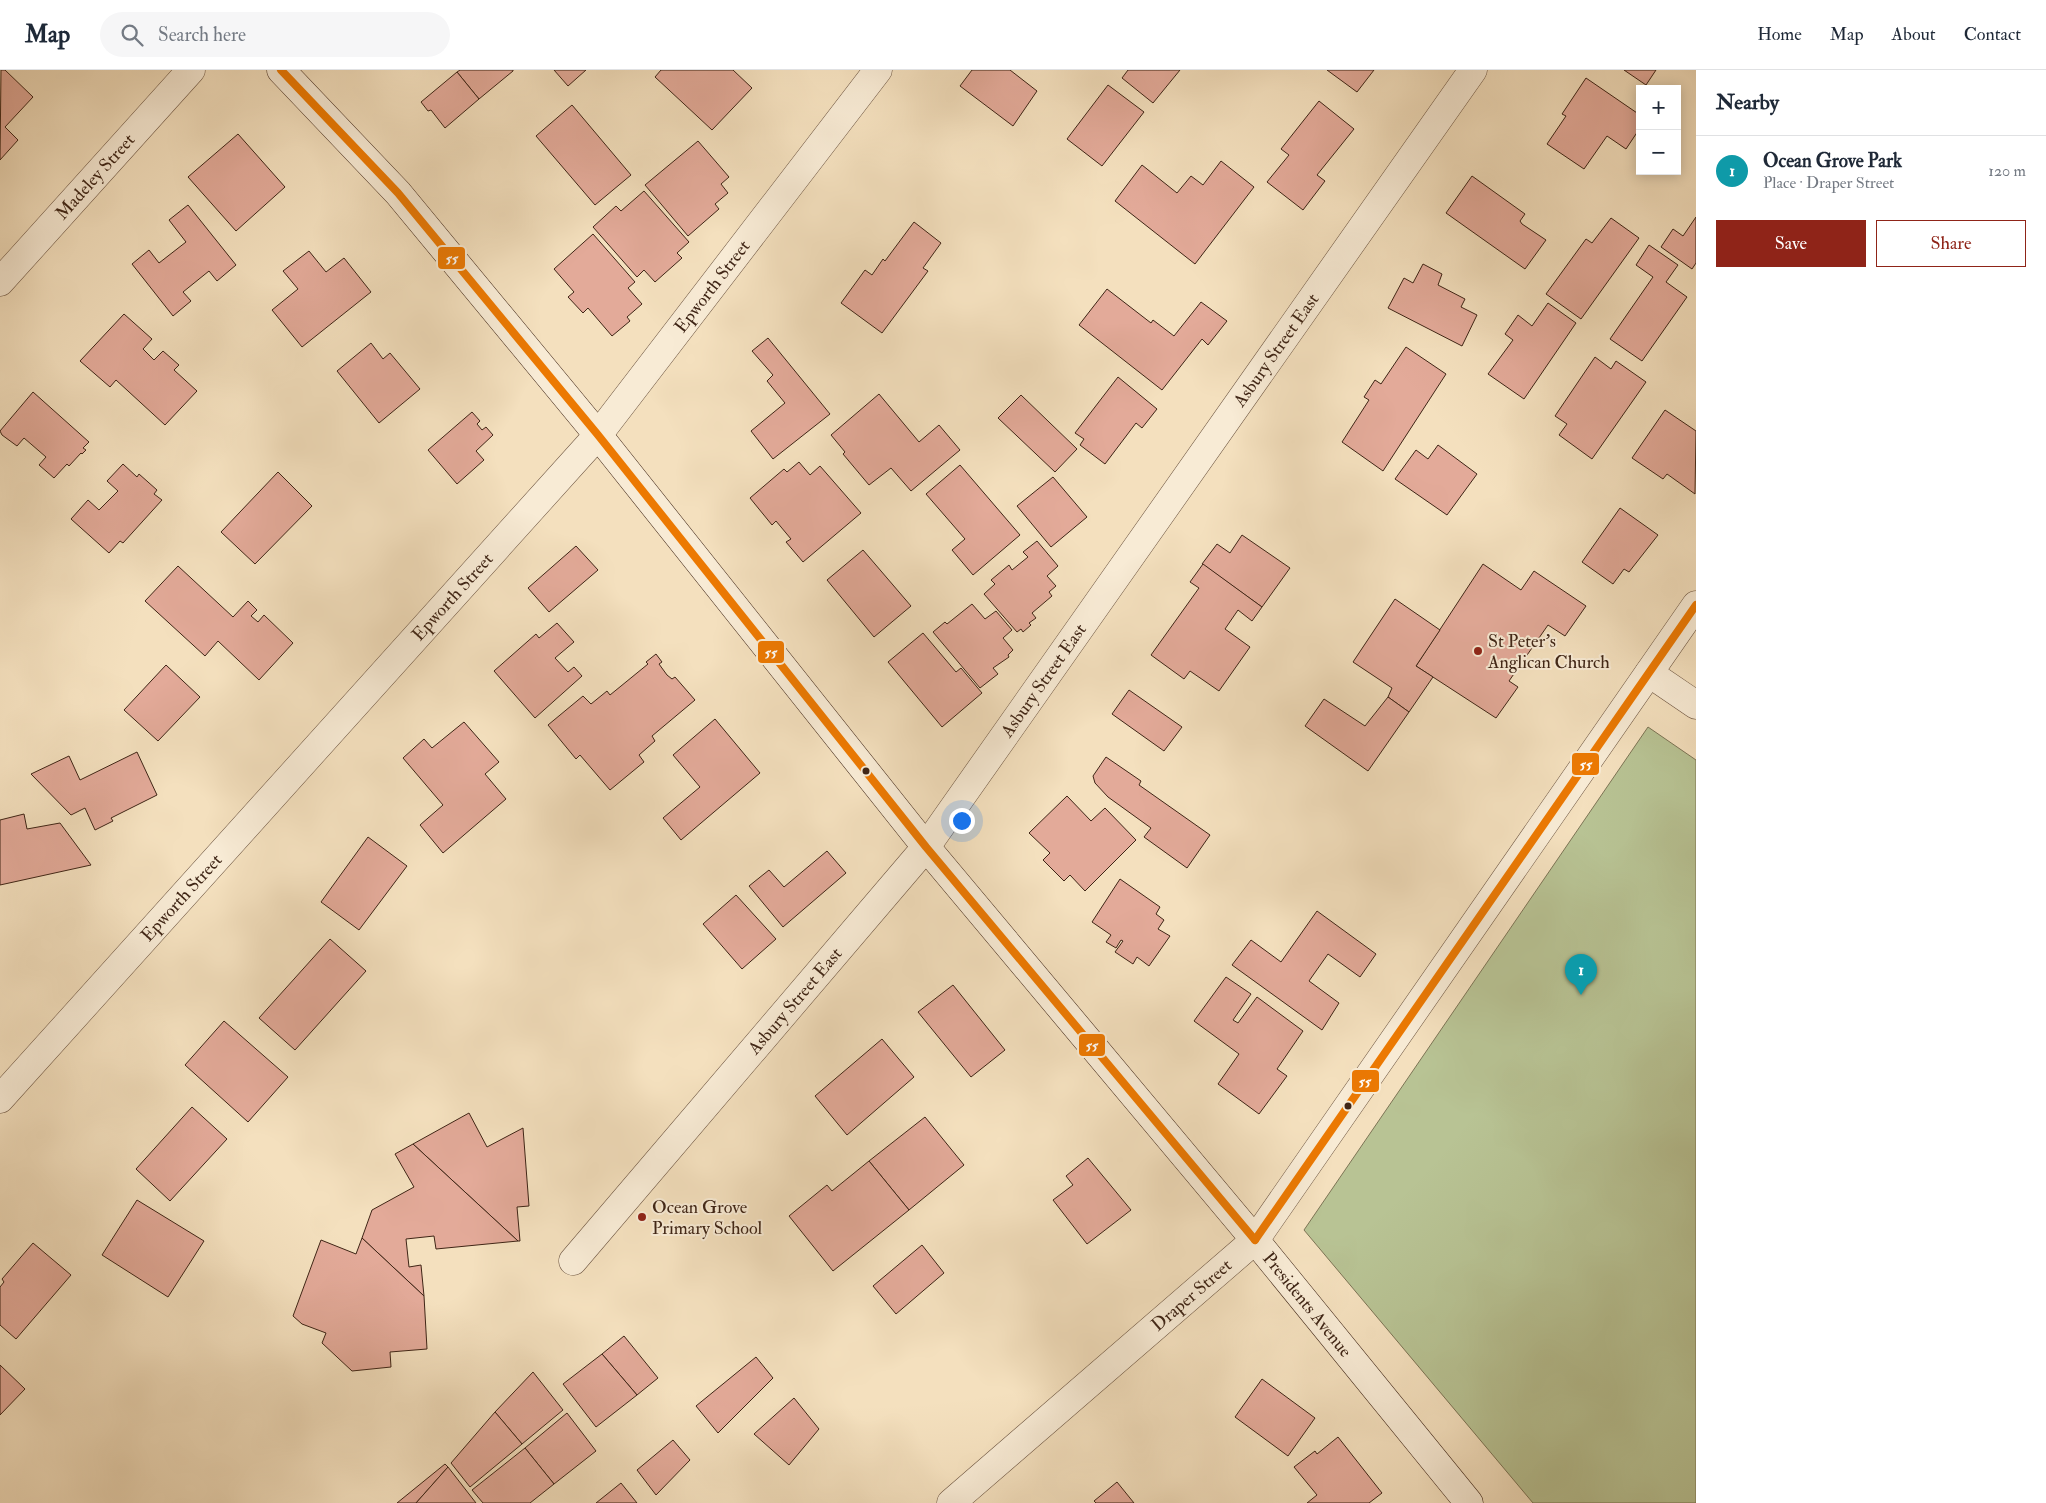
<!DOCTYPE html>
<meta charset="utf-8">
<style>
body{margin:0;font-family:"IM FELL Double Pica",serif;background:#f6f6f7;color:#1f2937}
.controls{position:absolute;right:15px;top:15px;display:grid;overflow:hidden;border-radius:0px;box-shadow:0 2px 12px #0003}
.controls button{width:45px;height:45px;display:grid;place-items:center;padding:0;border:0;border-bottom:1px solid #e0e1e3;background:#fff;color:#1f2937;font:25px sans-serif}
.you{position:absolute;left:961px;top:750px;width:18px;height:18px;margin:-12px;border:4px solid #fff;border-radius:50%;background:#1a73e8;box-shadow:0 0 0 8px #1a73e833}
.badge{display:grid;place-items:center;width:32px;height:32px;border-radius:50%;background:#8f2418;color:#fff;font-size:16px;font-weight:700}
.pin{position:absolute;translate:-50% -41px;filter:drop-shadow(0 1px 2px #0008)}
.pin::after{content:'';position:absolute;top:26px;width:18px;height:15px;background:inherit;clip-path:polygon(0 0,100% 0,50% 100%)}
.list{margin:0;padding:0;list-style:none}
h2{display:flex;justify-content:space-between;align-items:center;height:65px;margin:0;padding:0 20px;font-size:21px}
h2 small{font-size:16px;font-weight:400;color:#747a83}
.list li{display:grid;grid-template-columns:32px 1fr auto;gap:15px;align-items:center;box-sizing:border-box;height:70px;padding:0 20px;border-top:1px solid #e0e1e3}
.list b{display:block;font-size:19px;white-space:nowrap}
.list p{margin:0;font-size:16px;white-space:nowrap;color:#747a83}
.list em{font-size:16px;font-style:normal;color:#747a83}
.actions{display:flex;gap:10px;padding:15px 20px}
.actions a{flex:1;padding:11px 0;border:1px solid #8f2418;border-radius:0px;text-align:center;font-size:18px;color:#8f2418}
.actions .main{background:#8f2418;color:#fff}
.icon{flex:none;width:28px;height:28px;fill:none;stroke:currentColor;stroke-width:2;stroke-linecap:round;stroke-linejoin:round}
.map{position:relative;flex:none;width:1696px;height:1433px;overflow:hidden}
header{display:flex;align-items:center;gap:30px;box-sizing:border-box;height:70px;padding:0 25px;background:#fff;border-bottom:1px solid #e0e1e3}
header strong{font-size:24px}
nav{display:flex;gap:28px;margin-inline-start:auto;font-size:18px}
.search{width:350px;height:45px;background:#f6f6f7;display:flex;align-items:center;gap:12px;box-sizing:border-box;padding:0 18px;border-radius:28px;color:#747a83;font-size:19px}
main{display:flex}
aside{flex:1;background:#fff}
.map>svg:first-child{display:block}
.green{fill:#b8c394;stroke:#7c7455}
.building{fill:#e3aa99;stroke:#3f2516}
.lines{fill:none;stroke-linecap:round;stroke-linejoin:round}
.street-casing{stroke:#6c5440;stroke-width:29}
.secondary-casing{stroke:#3f2516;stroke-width:29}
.street{stroke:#f8ebd5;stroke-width:28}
.secondary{stroke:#f8ebd5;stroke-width:28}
.bus-1-casing{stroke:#f8ebd5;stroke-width:11}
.bus-1{stroke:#ec7902;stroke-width:8}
.poi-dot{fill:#8f2418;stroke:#f8ebd5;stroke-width:2}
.bus-dot{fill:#3f2516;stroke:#f8ebd5;stroke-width:2}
.labels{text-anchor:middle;stroke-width:4;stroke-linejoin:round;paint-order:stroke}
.street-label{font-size:18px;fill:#3f2516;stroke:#f8ebd5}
.poi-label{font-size:18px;fill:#3f2516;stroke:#f8ebd5;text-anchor:start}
.line-badge{stroke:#f8ebd5;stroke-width:2}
.badge-label{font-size:14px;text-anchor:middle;font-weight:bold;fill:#fff}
</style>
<header>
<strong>Map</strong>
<div class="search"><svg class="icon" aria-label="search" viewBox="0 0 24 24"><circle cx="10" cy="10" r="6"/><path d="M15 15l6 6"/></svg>Search here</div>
<nav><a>Home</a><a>Map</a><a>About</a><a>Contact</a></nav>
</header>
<main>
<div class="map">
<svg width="1696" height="1433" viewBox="0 0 1696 1433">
<rect width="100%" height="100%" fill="#f4e0be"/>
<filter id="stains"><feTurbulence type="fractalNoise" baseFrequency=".004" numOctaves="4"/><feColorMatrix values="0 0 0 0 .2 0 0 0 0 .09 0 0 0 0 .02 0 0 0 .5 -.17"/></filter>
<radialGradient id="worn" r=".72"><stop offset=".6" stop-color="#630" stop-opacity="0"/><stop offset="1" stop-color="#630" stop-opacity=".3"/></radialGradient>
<path class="green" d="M 1648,657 L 1696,690 L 1696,1433 L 1533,1433 L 1304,1160 Z"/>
<g class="building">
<path d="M 1,0 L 5,0 L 33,27 L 5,57 L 18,70 L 0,90 Z"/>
<path d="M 460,0 L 513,0 L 513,1 L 479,29 L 457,2 Z"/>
<path d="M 554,0 L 586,0 L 568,16 Z"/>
<path d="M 661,0 L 733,0 L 752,18 L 712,60 L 655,7 Z"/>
<path d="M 972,0 L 1010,0 L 1037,21 L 1013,56 L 960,16 Z"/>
<path d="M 1128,0 L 1180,0 L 1153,33 L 1122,8 Z"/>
<path d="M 1327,0 L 1374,0 L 1357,22 Z"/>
<path d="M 1624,0 L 1656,0 L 1646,15 Z"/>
<path d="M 457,2 L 479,29 L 445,58 L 431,40 L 428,41 L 421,32 Z"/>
<path d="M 1586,8 L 1640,45 L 1640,58 L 1626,79 L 1607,66 L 1584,99 L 1547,74 L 1566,46 L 1562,44 Z"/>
<path d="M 1108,15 L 1144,42 L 1102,96 L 1067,69 Z"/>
<path d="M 1319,31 L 1354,59 L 1317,105 L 1325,111 L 1303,140 L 1267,112 L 1289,85 L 1281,79 Z"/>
<path d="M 572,35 L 631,105 L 595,135 L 536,66 Z"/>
<path d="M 238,64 L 285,117 L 236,161 L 188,107 Z"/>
<path d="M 698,71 L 729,107 L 721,114 L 728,123 L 715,134 L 719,139 L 688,166 L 645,115 Z"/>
<path d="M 1221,91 L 1254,117 L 1195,194 L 1115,131 L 1142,95 L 1177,123 L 1191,106 L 1203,115 Z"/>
<path d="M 1472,106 L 1525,144 L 1520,151 L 1522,154 L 1546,170 L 1525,199 L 1446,143 Z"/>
<path d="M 644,121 L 689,172 L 677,183 L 682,188 L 655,212 L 644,200 L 637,207 L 593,157 L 616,136 L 621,141 Z"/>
<path d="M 188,135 L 236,195 L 217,211 L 209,201 L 183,222 L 191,231 L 173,246 L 132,194 L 149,180 L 159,193 L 186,172 L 169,150 Z"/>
<path d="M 1696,147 L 1696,193 L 1692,199 L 1661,177 L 1673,159 L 1683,166 Z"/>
<path d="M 1611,148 L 1639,168 L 1581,249 L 1546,224 L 1586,169 L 1592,173 Z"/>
<path d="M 914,152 L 941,173 L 923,198 L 928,201 L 882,263 L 841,233 L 865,200 L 872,205 L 883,189 L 885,191 Z"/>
<path d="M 593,164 L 635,212 L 628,218 L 642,234 L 627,247 L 630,251 L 612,266 L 588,238 L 583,243 L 568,227 L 574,222 L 554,199 Z"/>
<path d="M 1649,175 L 1678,195 L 1666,212 L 1687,227 L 1642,291 L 1610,269 L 1653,207 L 1636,195 Z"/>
<path d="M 309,181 L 326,202 L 344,188 L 371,222 L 302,277 L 272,240 L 298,219 L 283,201 Z"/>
<path d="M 1423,194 L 1442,204 L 1438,215 L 1465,229 L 1461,237 L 1477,245 L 1462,276 L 1388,238 L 1404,208 L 1413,213 Z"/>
<path d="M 1107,219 L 1151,253 L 1153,250 L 1174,266 L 1201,232 L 1227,251 L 1208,275 L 1202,269 L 1162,320 L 1079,255 Z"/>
<path d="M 1548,233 L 1576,253 L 1524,329 L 1488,304 L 1513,270 L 1505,264 L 1518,245 L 1532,256 Z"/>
<path d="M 124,244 L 152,269 L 143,279 L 154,290 L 163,281 L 179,295 L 174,300 L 197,321 L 165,355 L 116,310 L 110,317 L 80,291 Z"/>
<path d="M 768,268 L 830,344 L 773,389 L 751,361 L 785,333 L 767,311 L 773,305 L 752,281 Z"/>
<path d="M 371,273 L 383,289 L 390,283 L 420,319 L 379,353 L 337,301 Z"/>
<path d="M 1406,277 L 1446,304 L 1383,401 L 1342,372 L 1369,330 L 1364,327 L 1375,310 L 1381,314 Z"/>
<path d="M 1595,287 L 1611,299 L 1616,291 L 1646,312 L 1592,389 L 1559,365 L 1567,354 L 1555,346 Z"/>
<path d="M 1118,307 L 1157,339 L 1142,358 L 1136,353 L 1105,394 L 1080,375 L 1084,369 L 1075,363 Z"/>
<path d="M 33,322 L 89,372 L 83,378 L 86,380 L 82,384 L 81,383 L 69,396 L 67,394 L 54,408 L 39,395 L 46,387 L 24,368 L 17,376 L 2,365 L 0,361 Z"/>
<path d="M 879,324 L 919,372 L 939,355 L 960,380 L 911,421 L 891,398 L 869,415 L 843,384 L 845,382 L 831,365 Z"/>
<path d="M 1021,325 L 1077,379 L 1055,402 L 998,348 Z"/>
<path d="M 1665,340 L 1696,361 L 1695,424 L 1667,404 L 1663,409 L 1632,388 Z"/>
<path d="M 472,342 L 480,351 L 477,354 L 482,360 L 486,357 L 493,365 L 476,381 L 484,390 L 457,414 L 428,380 Z"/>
<path d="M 1438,375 L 1477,404 L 1447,445 L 1395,409 L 1416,380 L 1428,389 Z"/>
<path d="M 799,392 L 810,405 L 820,396 L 861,443 L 803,492 L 786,472 L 791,469 L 776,451 L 772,455 L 750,428 L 784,399 L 787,402 Z"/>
<path d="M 123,394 L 137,407 L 139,404 L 157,420 L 154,424 L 162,430 L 123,473 L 120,471 L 109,483 L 71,449 L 88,430 L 99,440 L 118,421 L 107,411 Z"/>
<path d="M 960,395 L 1020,465 L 973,505 L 952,480 L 965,469 L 926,424 Z"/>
<path d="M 278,402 L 312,436 L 255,494 L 221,462 Z"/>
<path d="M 1053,407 L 1087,447 L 1051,477 L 1017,436 Z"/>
<path d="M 1620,438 L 1658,465 L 1629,502 L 1624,499 L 1613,514 L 1582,492 Z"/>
<path d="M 1242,465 L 1290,498 L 1262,537 L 1202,494 L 1217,474 L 1230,483 Z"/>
<path d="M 1037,471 L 1058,496 L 1047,506 L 1056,516 L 1049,522 L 1052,526 L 1032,543 L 1036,548 L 1029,553 L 1031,555 L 1023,562 L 1021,559 L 1017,562 L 984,524 L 995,514 L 991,510 L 1009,495 L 1012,500 L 1028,487 L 1023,482 Z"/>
<path d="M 576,476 L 598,500 L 549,542 L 528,518 Z"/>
<path d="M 863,480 L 911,536 L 874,567 L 827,510 Z"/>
<path d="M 1203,494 L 1262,537 L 1252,551 L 1238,540 L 1225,559 L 1250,577 L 1219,621 L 1190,601 L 1184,609 L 1151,585 L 1199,518 L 1190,512 Z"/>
<path d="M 1483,494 L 1521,520 L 1534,501 L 1586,536 L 1565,566 L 1548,555 L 1509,611 L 1518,617 L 1496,648 L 1416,596 Z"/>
<path d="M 178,496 L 233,547 L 248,531 L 257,540 L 251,546 L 258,552 L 264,545 L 293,573 L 259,610 L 218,571 L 205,586 L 145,531 Z"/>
<path d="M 1395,529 L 1440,560 L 1416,596 L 1433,607 L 1409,642 L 1388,627 L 1392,618 L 1353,592 Z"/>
<path d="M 972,534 L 985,549 L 996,541 L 1012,560 L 1003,568 L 1013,580 L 1008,585 L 1009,587 L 993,598 L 998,604 L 980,618 L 933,562 L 945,552 L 947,554 Z"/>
<path d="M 557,553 L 574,572 L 555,588 L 568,602 L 574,597 L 582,606 L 535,648 L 494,601 L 536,564 L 539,568 Z"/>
<path d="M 923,563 L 956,602 L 961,598 L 982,623 L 942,657 L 888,592 Z"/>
<path d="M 656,584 L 662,592 L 659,594 L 667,605 L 672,609 L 675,607 L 695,630 L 652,666 L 655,671 L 639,685 L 644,692 L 610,720 L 580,685 L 576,689 L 548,655 L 583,626 L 591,634 L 607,621 L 610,625 L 648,594 L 646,592 Z"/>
<path d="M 166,595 L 200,627 L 158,671 L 124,640 Z"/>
<path d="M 1129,620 L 1182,657 L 1164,681 L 1112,644 Z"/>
<path d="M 1388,627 L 1409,642 L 1368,701 L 1305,656 L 1324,629 L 1365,656 Z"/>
<path d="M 715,649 L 760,703 L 681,770 L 663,748 L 700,717 L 673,685 Z"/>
<path d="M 464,652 L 499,692 L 485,704 L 506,729 L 443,783 L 420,755 L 443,735 L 403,688 L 424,669 L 432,678 Z"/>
<path d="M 137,682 L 157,725 L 111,748 L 113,751 L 95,760 L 85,738 L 71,745 L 31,704 L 69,686 L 80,710 Z"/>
<path d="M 1106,687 L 1141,711 L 1139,715 L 1210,765 L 1187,798 L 1144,767 L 1151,758 L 1108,727 L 1095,713 L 1093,706 Z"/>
<path d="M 1067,726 L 1091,751 L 1105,738 L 1136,770 L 1085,821 L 1070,805 L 1064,811 L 1043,790 L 1050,783 L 1029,763 Z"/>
<path d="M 24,744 L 27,759 L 60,753 L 91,795 L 0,815 L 0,750 Z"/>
<path d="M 368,767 L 407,796 L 359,860 L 321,832 Z"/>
<path d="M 827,781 L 846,803 L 783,857 L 749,816 L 769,800 L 784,817 Z"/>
<path d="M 1120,809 L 1160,837 L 1156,844 L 1164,850 L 1158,859 L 1170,866 L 1149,896 L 1137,887 L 1133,894 L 1115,882 L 1123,871 L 1121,870 L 1116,878 L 1106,872 L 1111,865 L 1092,852 Z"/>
<path d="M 736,825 L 776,869 L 742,899 L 703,854 Z"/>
<path d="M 1317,841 L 1376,884 L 1360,907 L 1328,884 L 1309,911 L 1339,933 L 1322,960 L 1232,895 L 1251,870 L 1281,892 Z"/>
<path d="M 330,869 L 366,901 L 295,980 L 259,948 Z"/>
<path d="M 1226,907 L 1251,924 L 1233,950 L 1238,953 L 1257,927 L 1303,961 L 1277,999 L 1287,1006 L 1259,1044 L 1218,1014 L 1239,984 L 1194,951 Z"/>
<path d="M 953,915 L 1005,980 L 971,1007 L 918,942 Z"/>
<path d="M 224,951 L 288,1007 L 248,1052 L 185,995 Z"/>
<path d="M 882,969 L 914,1007 L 847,1065 L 815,1026 Z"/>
<path d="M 192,1037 L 227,1069 L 170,1131 L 136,1099 Z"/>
<path d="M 469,1043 L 487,1077 L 523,1058 L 529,1136 L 517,1137 L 520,1171 L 518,1171 L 413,1074 Z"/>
<path d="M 925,1047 L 964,1095 L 909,1140 L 869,1091 Z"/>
<path d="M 413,1074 L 518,1171 L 436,1179 L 434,1166 L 406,1169 L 409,1197 L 421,1195 L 424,1226 L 362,1168 L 372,1140 L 414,1117 L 395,1084 Z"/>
<path d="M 1088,1088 L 1131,1140 L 1087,1174 L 1053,1130 L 1073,1115 L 1066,1106 Z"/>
<path d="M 869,1091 L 909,1140 L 833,1201 L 789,1146 L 827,1115 L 832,1121 Z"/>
<path d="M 137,1130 L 204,1171 L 168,1227 L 102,1185 Z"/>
<path d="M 362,1168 L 424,1226 L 427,1279 L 390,1282 L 391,1297 L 352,1301 L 322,1273 L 326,1263 L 302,1254 L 293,1246 L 321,1170 L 356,1184 Z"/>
<path d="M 33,1173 L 71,1205 L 16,1269 L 0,1255 L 0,1217 L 4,1212 L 2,1209 Z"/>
<path d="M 922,1175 L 944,1203 L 896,1244 L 873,1216 Z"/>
<path d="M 624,1266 L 658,1308 L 637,1325 L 602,1284 Z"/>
<path d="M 602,1284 L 637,1325 L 596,1357 L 563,1314 Z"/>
<path d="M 756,1287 L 773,1308 L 718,1363 L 696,1336 Z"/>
<path d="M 0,1295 L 25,1319 L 0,1345 Z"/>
<path d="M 533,1302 L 563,1340 L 522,1374 L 495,1342 Z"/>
<path d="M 1262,1309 L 1315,1348 L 1288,1386 L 1235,1347 Z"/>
<path d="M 794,1328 L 819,1359 L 789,1395 L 754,1364 Z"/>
<path d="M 495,1342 L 522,1374 L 470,1417 L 451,1393 Z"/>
<path d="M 567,1343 L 596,1381 L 554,1414 L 525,1378 Z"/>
<path d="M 1338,1367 L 1382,1423 L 1369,1433 L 1307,1433 L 1317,1425 L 1294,1397 L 1315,1381 L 1317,1384 Z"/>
<path d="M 673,1370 L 690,1390 L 656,1425 L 637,1400 Z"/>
<path d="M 525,1378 L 554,1414 L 530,1433 L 483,1433 L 472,1420 Z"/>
<path d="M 445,1394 L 448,1397 L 416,1433 L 397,1433 Z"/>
<path d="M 448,1397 L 476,1433 L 416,1433 Z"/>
<path d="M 1117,1412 L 1134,1433 L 1096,1433 L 1094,1431 Z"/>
<path d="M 621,1413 L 637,1433 L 596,1433 Z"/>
</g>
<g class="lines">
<defs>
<g id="street">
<path id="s1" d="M 0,212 L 191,0"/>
<path d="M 1649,603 L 1696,635"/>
<path id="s2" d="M 0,1029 L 598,365 L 878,0"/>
<path id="s3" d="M 573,1191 L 926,777 L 1473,0"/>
<path id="s4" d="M 951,1433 L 1255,1170 L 1696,535"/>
</g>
<g id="secondary">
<path id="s5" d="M 281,0 L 398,123 L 598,365 L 926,777 L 1255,1170 L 1469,1433"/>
</g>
</defs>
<use href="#street" class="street-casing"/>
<use href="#secondary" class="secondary-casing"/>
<use href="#street" class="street"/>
<use href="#secondary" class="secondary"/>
<defs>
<g id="bus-1">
<path d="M 281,0 L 398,123 L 598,365 L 926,777 L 1255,1170"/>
<path d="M 1255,1170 L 1696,535"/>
</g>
</defs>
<use href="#bus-1" class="bus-1-casing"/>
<use href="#bus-1" class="bus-1"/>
</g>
<g class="poi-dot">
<circle cx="1478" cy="581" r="5"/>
<circle cx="642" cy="1147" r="5"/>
</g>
<g class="bus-dot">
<circle cx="866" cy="701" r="4.5"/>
<circle cx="1348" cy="1036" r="4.5"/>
</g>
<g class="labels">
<g class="street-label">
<text dy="6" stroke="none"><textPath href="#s1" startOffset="142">Madeley Street</textPath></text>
<text dy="6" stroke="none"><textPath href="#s2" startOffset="1081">Epworth Street</textPath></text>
<text dy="6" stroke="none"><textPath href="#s3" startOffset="1152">Asbury Street East</textPath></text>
<text dy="6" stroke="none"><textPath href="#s2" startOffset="676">Epworth Street</textPath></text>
<text dy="6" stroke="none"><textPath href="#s3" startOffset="748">Asbury Street East</textPath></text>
<text dy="6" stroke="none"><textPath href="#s2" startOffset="271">Epworth Street</textPath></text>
<text dy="6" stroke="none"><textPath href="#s3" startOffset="342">Asbury Street East</textPath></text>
<text dy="6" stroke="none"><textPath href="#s4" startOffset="318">Draper Street</textPath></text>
<text dy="6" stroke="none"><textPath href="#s5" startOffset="1606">Presidents Avenue</textPath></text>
</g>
<g class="poi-label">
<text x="1488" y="577">St Peter's<tspan x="1488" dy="21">Anglican Church</tspan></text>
<text x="652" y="1143">Ocean Grove<tspan x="652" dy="21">Primary School</tspan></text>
</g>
</g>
<g class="line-badge">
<rect x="437" y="176" width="29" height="24" rx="5" fill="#ec7902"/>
<rect x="757" y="570" width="28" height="24" rx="5" fill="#ec7902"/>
<rect x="1571" y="682" width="29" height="24" rx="5" fill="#ec7902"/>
<rect x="1078" y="963" width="28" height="24" rx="5" fill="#ec7902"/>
<rect x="1351" y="999" width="29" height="24" rx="5" fill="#ec7902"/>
</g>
<g class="badge-label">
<text x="452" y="193">55</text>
<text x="771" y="587">55</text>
<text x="1586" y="699">55</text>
<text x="1092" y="980">55</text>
<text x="1365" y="1016">55</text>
</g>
<rect width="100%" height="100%" filter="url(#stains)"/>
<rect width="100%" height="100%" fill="url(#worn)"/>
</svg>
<div class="controls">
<button>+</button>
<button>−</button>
</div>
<div class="you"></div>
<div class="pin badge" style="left:1581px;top:925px;background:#0f9aa8">1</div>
</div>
<aside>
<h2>Nearby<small></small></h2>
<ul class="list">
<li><span class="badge" style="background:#0f9aa8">1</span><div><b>Ocean Grove Park</b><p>Place · Draper Street</p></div><em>120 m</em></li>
</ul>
<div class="actions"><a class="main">Save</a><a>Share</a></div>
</aside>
</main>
